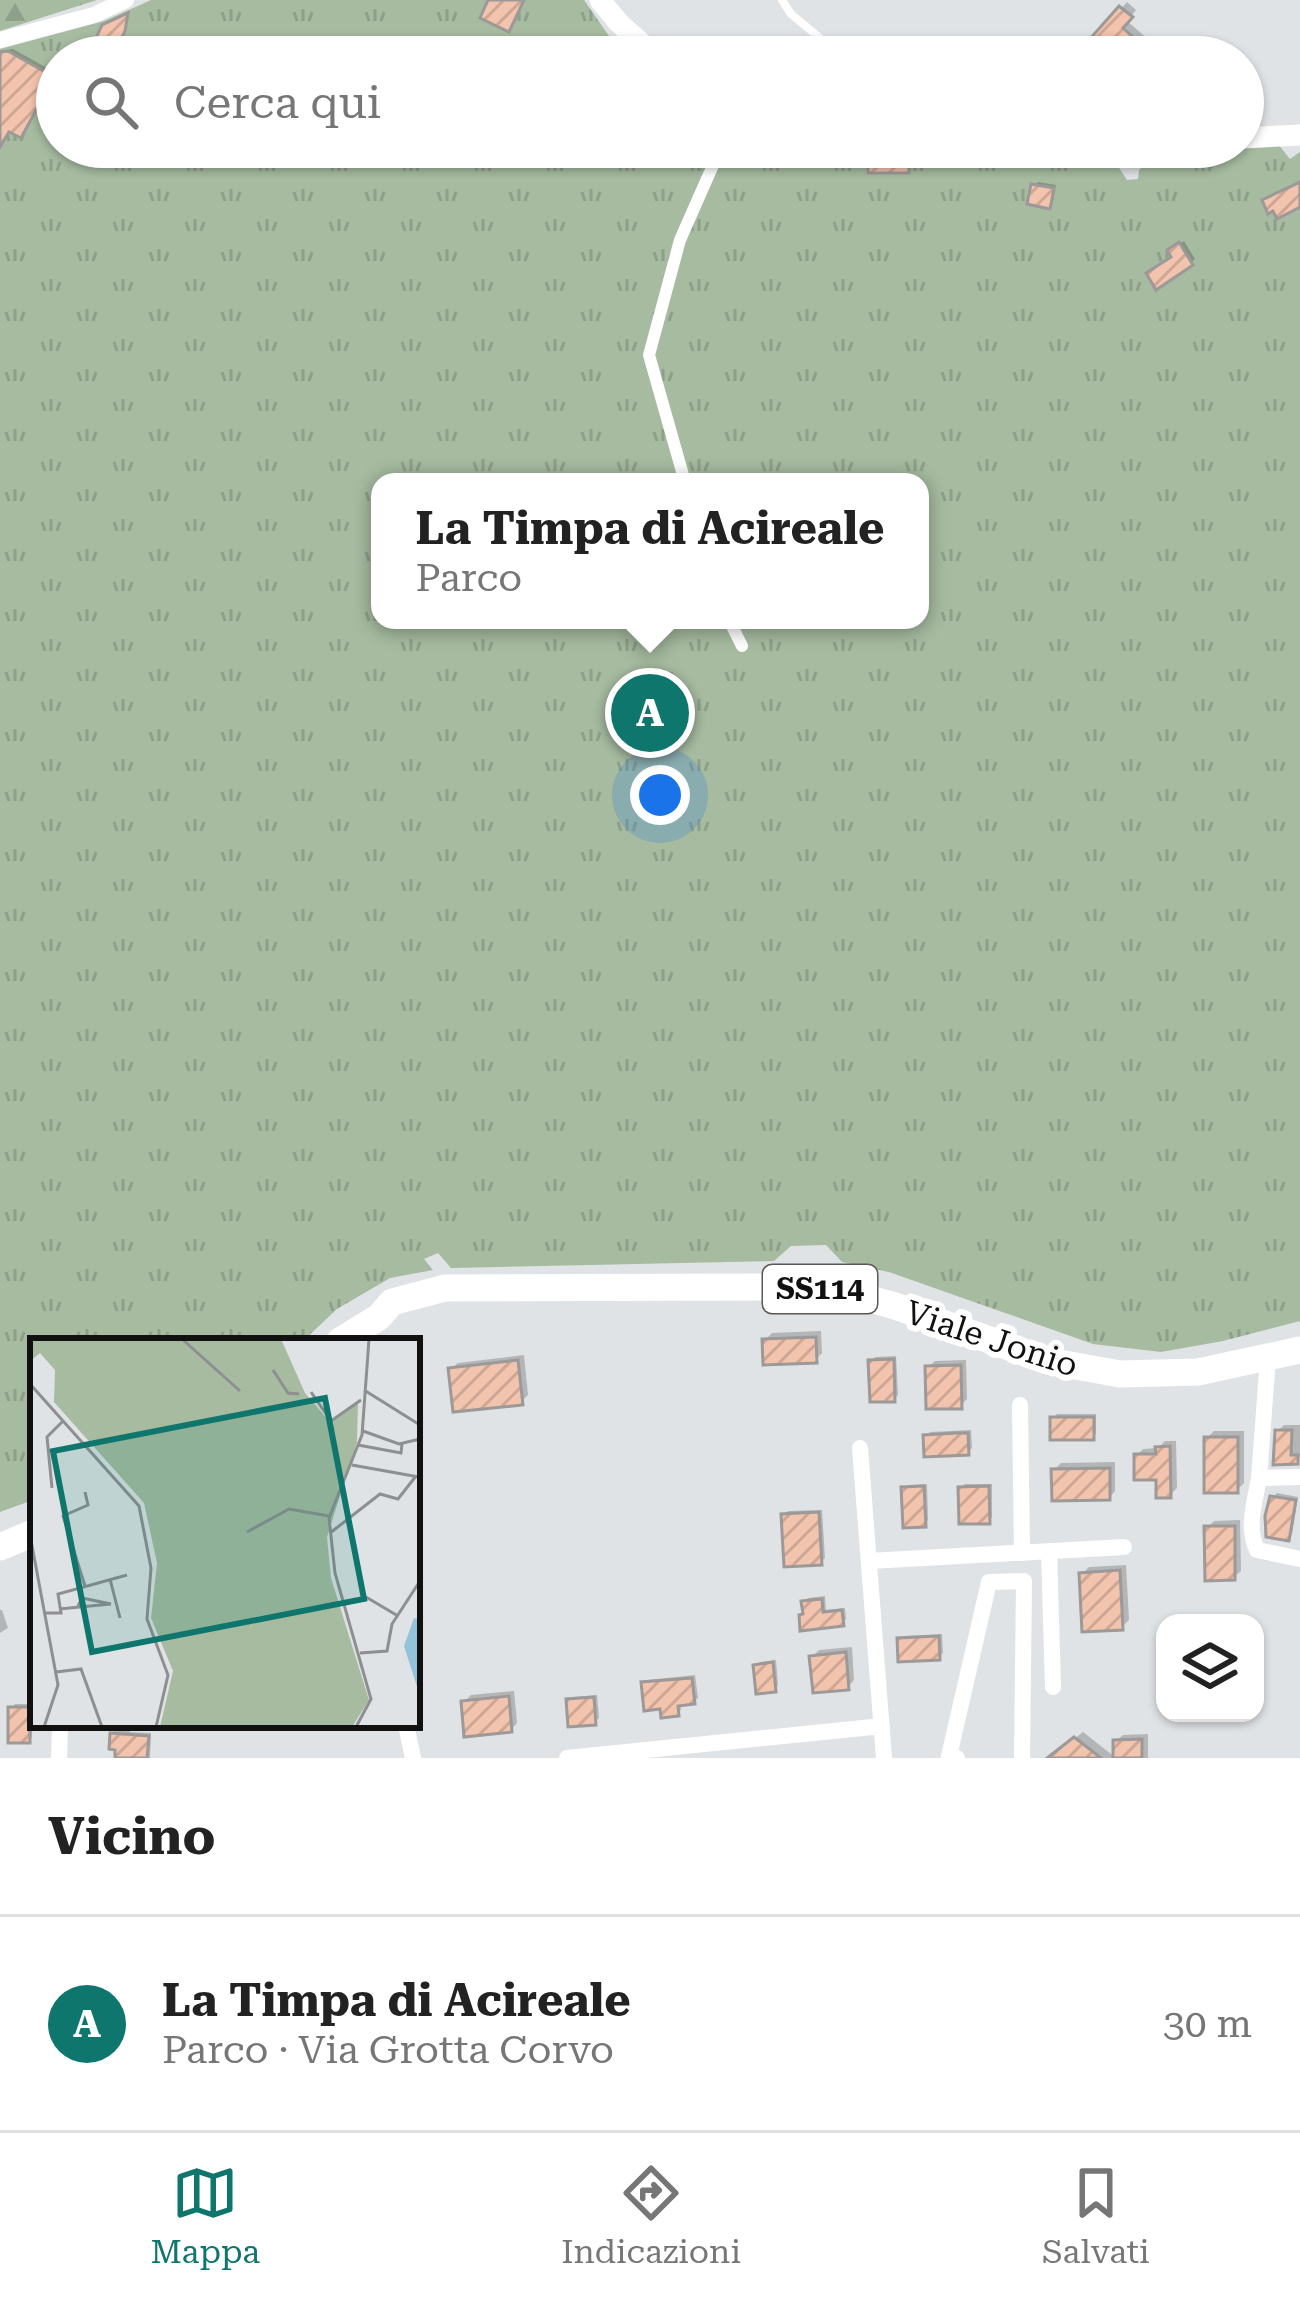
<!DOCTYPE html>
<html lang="it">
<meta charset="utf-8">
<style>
body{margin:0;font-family:"Roboto Serif",serif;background:#f6f6f6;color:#222}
.controls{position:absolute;right:36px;bottom:36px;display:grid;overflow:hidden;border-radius:24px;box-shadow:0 3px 9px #0004}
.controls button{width:108px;height:108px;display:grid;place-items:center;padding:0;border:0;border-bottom:3px solid #e0e0e0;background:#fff;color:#222;font:60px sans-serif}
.you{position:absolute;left:660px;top:795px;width:42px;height:42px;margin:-30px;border:9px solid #fff;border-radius:50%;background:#1a73e8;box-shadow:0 0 0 18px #1a73e833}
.badge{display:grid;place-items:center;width:78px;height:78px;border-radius:50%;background:#0f766e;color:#fff;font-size:39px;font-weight:700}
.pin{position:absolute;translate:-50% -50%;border:6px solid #fff;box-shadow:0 3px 12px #0006}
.popup{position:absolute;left:371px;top:473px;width:558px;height:156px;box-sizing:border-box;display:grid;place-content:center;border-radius:24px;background:#fff;filter:drop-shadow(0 3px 9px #0005);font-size:39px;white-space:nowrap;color:#767676}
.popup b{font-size:45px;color:#222}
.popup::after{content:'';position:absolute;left:50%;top:100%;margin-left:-24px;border:24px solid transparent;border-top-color:#fff}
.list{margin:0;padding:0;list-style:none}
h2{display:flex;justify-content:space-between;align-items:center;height:156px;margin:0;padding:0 48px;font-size:51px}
h2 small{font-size:39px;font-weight:400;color:#767676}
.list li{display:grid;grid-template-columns:78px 1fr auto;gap:36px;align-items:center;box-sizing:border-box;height:216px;padding:0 48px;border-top:3px solid #e0e0e0}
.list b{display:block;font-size:45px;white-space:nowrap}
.list p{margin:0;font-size:39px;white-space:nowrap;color:#767676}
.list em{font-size:39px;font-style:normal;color:#767676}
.icon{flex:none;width:66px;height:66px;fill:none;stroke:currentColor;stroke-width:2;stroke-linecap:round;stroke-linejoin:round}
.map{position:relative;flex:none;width:1300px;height:1758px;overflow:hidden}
.search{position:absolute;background:#fff;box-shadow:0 3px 9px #0004;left:36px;right:36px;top:36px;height:132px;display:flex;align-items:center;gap:30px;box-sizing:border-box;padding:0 42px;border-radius:66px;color:#767676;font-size:45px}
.sheet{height:372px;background:#fff}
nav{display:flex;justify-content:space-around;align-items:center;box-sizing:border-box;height:168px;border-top:3px solid #e0e0e0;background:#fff;font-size:33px;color:#767676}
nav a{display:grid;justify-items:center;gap:6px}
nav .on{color:#0f766e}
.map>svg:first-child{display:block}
.forest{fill:url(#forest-firs)}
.park{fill:url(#park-tufts);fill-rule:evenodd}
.shadow{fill:#0003}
.building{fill:url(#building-hatch);stroke:#9c9998;stroke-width:3}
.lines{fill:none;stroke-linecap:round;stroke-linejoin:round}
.service{stroke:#fff;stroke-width:8}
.pedestrian{stroke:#fff;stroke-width:12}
.minor{stroke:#fff;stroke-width:16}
.tertiary{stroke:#fff;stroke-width:21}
.primary{stroke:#fff;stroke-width:27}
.labels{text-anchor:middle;stroke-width:12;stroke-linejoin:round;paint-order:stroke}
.shield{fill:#fff;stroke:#585859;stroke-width:3}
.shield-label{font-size:30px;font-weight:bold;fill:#111112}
.street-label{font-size:33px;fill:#111112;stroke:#fff}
.inset-road{fill:none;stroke:#8d8f91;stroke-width:3}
.view{fill:#0f766e;fill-opacity:0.15;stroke:#0f766e;stroke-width:6}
.inset-edge{fill:none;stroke:#111112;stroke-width:6}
</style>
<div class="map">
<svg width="1300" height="1758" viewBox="0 0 1300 1758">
<defs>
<pattern id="forest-firs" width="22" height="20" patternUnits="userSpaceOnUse" patternTransform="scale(3)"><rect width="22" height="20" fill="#a6bba0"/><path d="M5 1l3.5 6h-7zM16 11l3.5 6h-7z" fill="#8ea089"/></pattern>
<pattern id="park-tufts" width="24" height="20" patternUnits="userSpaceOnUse" patternTransform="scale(3)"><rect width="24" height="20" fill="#a6bba0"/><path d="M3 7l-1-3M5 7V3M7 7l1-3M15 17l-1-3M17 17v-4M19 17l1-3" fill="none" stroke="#8ea089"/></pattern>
<pattern id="building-hatch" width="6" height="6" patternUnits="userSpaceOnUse" patternTransform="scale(3)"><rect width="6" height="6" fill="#f2c3ad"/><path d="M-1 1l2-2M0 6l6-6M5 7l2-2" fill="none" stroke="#cea694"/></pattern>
</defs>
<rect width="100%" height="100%" fill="#e0e3e5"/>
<path class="forest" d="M 0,0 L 97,0 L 0,31 Z"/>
<path class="park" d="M 151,0 L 584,0 L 616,46 L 630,57 L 57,57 L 57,147 L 862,147 L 862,152 L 865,153 L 908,153 L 908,147 C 944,147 974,143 1005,164 L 1011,152 L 1061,157 L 1112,157 L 1127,180 L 1138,179 L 1139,170 L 1150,159 L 1213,149 L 1278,144 L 1290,159 L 1300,152 L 1300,1321 L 1223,1341 L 1161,1352 L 1093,1344 L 889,1272 L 842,1262 L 826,1245 L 791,1246 L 774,1261 L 451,1268 L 438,1253 L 424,1259 L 433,1270 L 390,1278 L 337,1309 L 303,1341 L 33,1341 L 33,1500 L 0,1512 L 0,49 L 104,21 ZM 380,482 L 920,482 L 920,620 L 380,620 Z"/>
<g class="shadow">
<path d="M 1127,2 L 1136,10 L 1127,21 L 1149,40 L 1146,44 L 1156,53 L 1155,57 L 1110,57 L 1092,41 Z"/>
<path d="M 13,49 L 56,73 L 24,131 L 10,129 L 0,140 L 0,59 L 7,50 Z"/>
<path d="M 733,147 L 751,147 L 746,158 L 732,154 Z"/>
<path d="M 875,150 L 911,150 L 911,166 L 907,170 L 871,154 Z"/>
<path d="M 1038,182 L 1056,185 L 1053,202 L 1049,206 L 1034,185 Z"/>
<path d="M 1184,241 L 1195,259 L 1191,263 L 1174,256 L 1174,247 Z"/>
<path d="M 821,1331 L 822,1353 L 815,1360 L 765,1340 L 772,1333 Z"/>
<path d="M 524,1355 L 528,1395 L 521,1402 L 451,1369 L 458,1363 Z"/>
<path d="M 896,1356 L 898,1395 L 894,1399 L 872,1361 L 875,1357 Z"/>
<path d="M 966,1360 L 967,1399 L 960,1406 L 928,1367 L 935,1361 Z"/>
<path d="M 1057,1414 L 1096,1414 L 1096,1434 L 1092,1437 L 1053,1418 Z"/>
<path d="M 1284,1425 L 1300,1425 L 1300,1458 L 1296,1461 L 1276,1462 L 1278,1431 Z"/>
<path d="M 971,1430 L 972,1448 L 968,1452 L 926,1436 L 930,1432 Z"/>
<path d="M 1214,1431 L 1244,1431 L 1244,1483 L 1237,1490 L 1207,1438 Z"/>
<path d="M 1165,1441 L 1176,1441 L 1177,1488 L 1170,1495 L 1159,1477 L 1137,1455 L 1143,1449 L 1158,1448 Z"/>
<path d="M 1115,1462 L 1115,1491 L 1109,1498 L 1054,1470 L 1061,1463 Z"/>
<path d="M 927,1484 L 928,1520 L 925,1524 L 905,1489 L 908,1485 Z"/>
<path d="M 965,1484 L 992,1484 L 992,1517 L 988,1521 L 961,1488 Z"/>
<path d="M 1277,1493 L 1298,1497 L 1292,1534 L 1288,1538 L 1273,1497 Z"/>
<path d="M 822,1510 L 825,1558 L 821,1562 L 784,1515 L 788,1511 Z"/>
<path d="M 1240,1520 L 1241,1571 L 1234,1577 L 1207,1528 L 1214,1521 Z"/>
<path d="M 1126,1565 L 1129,1620 L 1122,1627 L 1082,1574 L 1089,1567 Z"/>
<path d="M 825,1596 L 826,1610 L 845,1608 L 846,1619 L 843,1623 L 806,1612 L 805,1602 L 808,1598 Z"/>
<path d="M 0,1610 L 2,1610 L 8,1628 L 0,1633 Z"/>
<path d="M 942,1634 L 943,1653 L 939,1657 L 900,1640 L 904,1636 Z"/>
<path d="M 852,1647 L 854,1680 L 848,1687 L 812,1657 L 819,1650 Z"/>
<path d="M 776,1660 L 778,1685 L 775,1689 L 756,1666 L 760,1662 Z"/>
<path d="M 695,1675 L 698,1698 L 694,1701 L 680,1703 L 681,1710 L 677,1714 L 663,1706 L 644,1684 L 648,1680 Z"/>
<path d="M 514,1691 L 517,1723 L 511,1730 L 464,1702 L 471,1695 Z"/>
<path d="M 597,1695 L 599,1718 L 595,1722 L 569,1701 L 573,1697 Z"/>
<path d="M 15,1704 L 33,1704 L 32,1737 L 29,1740 L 11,1708 Z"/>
<path d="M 114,1725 L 131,1725 L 130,1732 L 151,1733 L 150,1758 L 131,1758 L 112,1747 Z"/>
<path d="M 1083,1732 L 1116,1758 L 1061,1758 L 1068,1744 Z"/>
<path d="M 1148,1734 L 1148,1758 L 1116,1758 L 1116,1741 L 1123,1735 Z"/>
</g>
<g class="building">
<path d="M 488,0 L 524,0 L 509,32 L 480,18 Z"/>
<path d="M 1119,6 L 1133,17 L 1123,28 L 1145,48 L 1137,57 L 1106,57 L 1088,41 Z"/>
<path d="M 128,13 L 125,31 L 116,50 L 106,46 L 103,53 L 92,47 L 102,25 Z"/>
<path d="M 8,51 L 54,77 L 21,138 L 9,132 L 0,147 L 0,52 Z"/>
<rect x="868" y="153" width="41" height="20"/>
<path d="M 1300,182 L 1300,207 L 1277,219 L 1273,211 L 1268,214 L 1262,200 Z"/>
<path d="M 1031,184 L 1054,188 L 1050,209 L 1027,204 Z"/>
<path d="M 1179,242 L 1193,265 L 1156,290 L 1146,273 L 1171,257 L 1167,250 Z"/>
<path d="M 816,1337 L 817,1363 L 763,1365 L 762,1339 Z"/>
<path d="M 894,1359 L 895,1402 L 870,1402 L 868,1360 Z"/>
<path d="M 518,1360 L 523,1405 L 453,1412 L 448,1368 Z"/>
<path d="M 961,1365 L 962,1409 L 926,1409 L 925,1366 Z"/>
<rect x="1050" y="1417" width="44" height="23"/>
<path d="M 1275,1430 L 1292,1430 L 1291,1455 L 1298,1455 L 1298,1464 L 1273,1465 Z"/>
<path d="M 956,1433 L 968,1433 L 969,1455 L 924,1457 L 923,1435 Z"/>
<rect x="1204" y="1437" width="34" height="56"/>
<path d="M 1170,1446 L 1171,1498 L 1156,1498 L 1156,1480 L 1134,1480 L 1134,1454 L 1156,1454 L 1155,1447 Z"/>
<path d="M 1110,1468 L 1110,1500 L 1052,1501 L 1051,1469 Z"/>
<path d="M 924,1486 L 926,1527 L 903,1528 L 901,1487 Z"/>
<path d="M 989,1486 L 990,1524 L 959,1524 L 958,1487 Z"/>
<path d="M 1270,1496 L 1296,1500 L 1289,1541 L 1266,1537 L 1265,1516 Z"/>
<path d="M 819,1512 L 822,1565 L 784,1567 L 781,1514 Z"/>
<path d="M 1204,1526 L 1235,1526 L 1235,1580 L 1205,1581 Z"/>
<path d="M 1120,1570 L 1123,1630 L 1082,1632 L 1079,1573 Z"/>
<path d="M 822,1599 L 823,1612 L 842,1610 L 844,1626 L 800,1631 L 799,1615 L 803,1614 L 801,1601 Z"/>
<path d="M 939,1636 L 940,1660 L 898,1662 L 897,1638 Z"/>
<path d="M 846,1652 L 849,1690 L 813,1693 L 809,1656 Z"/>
<path d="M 773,1662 L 776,1692 L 756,1694 L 753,1665 Z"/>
<path d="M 692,1678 L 695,1704 L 678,1706 L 679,1716 L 661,1718 L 660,1709 L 644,1711 L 641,1682 Z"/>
<path d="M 509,1696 L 512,1732 L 464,1737 L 461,1701 Z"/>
<path d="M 594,1697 L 596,1725 L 568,1727 L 566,1699 Z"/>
<rect x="8" y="1707" width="22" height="36"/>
<path d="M 110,1733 L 149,1736 L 147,1758 L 115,1758 L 115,1750 L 109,1749 Z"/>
<path d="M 1074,1737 L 1101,1758 L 1047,1758 Z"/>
<path d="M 1142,1739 L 1142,1758 L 1113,1758 L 1113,1740 Z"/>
</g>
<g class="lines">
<path class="service" d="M 782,0 L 791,14 L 843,57"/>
<g class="pedestrian">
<path d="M 685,482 L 649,355 L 680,240 L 721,147"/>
<path d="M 729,620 L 742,646"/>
</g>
<g class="minor">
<path d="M 0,40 L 94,15 L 126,0"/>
<path d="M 1268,1358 L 1259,1478 L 1300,1477"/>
<path d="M 1020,1405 L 1022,1553"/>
<path d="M 860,1448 L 884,1758"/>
<path d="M 1259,1478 C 1255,1502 1246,1527 1257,1550 L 1300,1559"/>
<path d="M 1049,1551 L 1053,1687"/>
<path d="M 869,1561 L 1124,1547"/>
<path d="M 406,1725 L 413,1758"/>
<path d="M 59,1758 L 60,1725"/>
<path d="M 567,1758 L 882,1726"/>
<path d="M 957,1758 L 949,1756 L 989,1582 L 1024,1581 L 1022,1758"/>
</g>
<g class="tertiary">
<path d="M 600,0 L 619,23 L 657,57"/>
<path d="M 1243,138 L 1300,135"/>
<path d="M 1037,147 L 1119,147"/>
</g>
<g class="primary">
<path d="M 340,1341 L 379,1317 L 392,1302 L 445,1288 L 774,1287 L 849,1293 L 895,1306 L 1048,1361 L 1120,1374 L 1198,1372 L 1300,1350"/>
<path d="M 0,1547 L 33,1533"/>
</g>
</g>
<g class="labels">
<rect class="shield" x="763" y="1265" width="114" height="48" rx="9"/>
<g class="shield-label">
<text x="820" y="1299">SS114</text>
</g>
<g class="street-label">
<text transform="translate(992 1338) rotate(18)" y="12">Viale Jonio</text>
</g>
</g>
<g transform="translate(30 1338)">
<rect width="390" height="390" fill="#e0e3e5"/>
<path d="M 0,1 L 251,1 L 275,55 L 300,84 L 328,64 L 327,104 L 297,199 L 301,240 L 339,362 L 322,389 L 130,389 L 143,333 L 121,280 L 127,225 L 114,165 L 24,64 L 25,32 L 10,15 L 0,23 Z" fill="#a6bba0"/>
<path d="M 384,280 L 390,281 L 390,358 L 374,308 Z" fill="#92c3db"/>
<path class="inset-road" d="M 152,1 L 210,53M 243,32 L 258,55 L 269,56M 0,46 L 109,168 L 121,230 L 117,281 L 138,337 L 126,389M 334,52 L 390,87M 281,54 L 301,83 L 331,62M 333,93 L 369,106 L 390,101M 328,107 L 371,115 L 372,106M 322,127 L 389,139M 22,150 L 17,99 L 32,84M 55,154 L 58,167 L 33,178 L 55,248M 217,194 L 259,171 L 299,178M 300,195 L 350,156 L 368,161 L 386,138M 0,197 L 28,347 L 14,389M 80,241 L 90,280M 336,259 L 368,278M 47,270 L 52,260 L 81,266M 29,271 L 81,266M 16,275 L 31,275 L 28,256 L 97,237M 330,315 L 357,313 L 362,286 L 390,243M 26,334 L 51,331 L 72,389M 326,389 L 341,361 L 305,235 L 299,180 L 332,97 L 339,1"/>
<path class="view" d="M 295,60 L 334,261 L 62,314 L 23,113 Z"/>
<rect width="390" height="390" class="inset-edge"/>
</g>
</svg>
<div class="controls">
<button><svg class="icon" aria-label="layers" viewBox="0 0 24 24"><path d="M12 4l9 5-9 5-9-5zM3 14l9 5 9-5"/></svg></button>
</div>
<div class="you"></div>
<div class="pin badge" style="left:650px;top:713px">A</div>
<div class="popup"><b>La Timpa di Acireale</b>Parco</div>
<div class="search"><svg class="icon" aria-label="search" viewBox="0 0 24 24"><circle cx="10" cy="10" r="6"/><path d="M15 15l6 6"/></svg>Cerca qui</div>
</div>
<section class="sheet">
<h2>Vicino<small></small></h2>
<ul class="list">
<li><span class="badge">A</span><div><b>La Timpa di Acireale</b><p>Parco · Via Grotta Corvo</p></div><em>30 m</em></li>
</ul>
</section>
<nav>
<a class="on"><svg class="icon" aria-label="map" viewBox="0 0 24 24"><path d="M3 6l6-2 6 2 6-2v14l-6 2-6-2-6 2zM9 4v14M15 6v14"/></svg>Mappa</a>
<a><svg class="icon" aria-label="directions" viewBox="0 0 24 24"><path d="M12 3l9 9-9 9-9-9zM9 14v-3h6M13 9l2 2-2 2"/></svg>Indicazioni</a>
<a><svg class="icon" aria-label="saved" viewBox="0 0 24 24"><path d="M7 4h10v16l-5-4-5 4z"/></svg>Salvati</a>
</nav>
